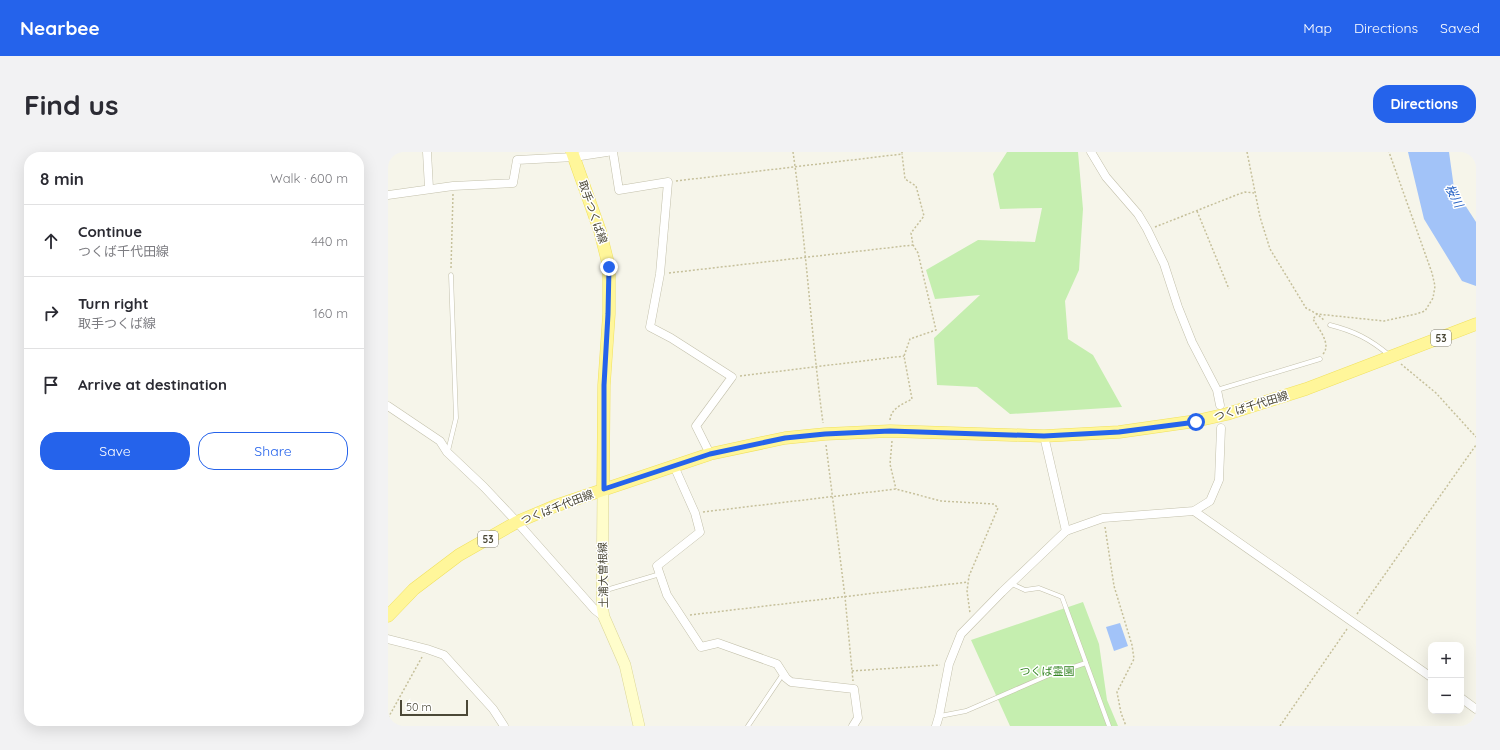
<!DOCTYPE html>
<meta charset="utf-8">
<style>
body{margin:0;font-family:Quicksand,"Noto Sans JP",sans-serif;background:#f2f2f3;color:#2b2b33}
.controls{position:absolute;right:12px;bottom:12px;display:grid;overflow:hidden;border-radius:8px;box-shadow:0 4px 16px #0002}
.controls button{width:36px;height:36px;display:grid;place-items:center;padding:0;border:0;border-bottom:1px solid #e1e1e2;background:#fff;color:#2b2b33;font:20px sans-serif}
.scale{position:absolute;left:12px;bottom:10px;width:68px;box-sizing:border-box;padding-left:4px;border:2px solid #4b4837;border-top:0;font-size:11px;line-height:14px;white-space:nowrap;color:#4b4837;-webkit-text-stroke:3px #fff;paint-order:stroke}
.stop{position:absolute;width:12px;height:12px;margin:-9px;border:3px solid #2563eb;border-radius:50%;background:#fff}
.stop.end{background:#2563eb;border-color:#fff;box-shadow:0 1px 4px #0008}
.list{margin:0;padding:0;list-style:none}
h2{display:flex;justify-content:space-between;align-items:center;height:52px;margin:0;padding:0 16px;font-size:17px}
h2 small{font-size:13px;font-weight:400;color:#7c7c81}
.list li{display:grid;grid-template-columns:26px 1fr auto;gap:12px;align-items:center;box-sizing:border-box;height:72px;padding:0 16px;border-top:1px solid #e1e1e2}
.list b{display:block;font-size:15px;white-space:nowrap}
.list p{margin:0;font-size:13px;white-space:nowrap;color:#7c7c81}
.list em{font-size:13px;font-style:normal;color:#7c7c81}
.actions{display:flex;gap:8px;padding:12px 16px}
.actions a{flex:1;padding:9px 0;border:1px solid #2563eb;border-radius:16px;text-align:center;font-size:14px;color:#2563eb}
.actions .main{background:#2563eb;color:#fff}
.icon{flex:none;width:22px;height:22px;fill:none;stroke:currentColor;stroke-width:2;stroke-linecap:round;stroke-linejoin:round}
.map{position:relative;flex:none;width:1088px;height:574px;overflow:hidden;border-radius:16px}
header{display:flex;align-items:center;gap:24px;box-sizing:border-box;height:56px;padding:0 20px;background:#2563eb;color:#fff}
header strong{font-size:19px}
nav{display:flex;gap:22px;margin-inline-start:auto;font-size:14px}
.intro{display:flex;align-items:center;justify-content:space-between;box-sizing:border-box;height:96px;padding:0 24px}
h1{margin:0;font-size:28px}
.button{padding:10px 18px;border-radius:16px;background:#2563eb;color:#fff;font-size:14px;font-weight:700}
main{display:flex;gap:24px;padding:0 24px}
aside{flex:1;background:#fff;border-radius:16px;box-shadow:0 4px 16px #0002}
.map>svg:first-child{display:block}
.green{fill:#c5eeaf}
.water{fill:#a2c3f8}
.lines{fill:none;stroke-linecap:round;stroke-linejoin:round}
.service-casing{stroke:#c3c0ab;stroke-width:5}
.minor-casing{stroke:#c3c0ab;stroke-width:9}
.secondary-casing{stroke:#dbd696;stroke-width:12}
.primary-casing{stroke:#f0e15f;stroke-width:13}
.path{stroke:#c6c09b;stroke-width:1.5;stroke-dasharray:2 2;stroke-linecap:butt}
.service{stroke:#fff;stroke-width:4}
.minor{stroke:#fff;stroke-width:8}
.secondary{stroke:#fffdcb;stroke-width:11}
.primary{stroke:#fff69a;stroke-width:12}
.route{stroke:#2563eb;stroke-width:5}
.labels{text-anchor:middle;stroke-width:3;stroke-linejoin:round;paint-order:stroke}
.shield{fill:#fff;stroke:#817f73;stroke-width:1}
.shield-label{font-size:10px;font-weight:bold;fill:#4b4837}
.street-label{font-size:11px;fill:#4b4837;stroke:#fff}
.park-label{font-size:11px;fill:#348423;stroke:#fff}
.water-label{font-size:12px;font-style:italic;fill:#2460c4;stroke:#fff}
</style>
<header>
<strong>Nearbee</strong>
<nav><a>Map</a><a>Directions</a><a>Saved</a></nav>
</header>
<div class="intro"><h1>Find us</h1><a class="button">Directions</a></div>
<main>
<aside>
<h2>8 min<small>Walk · 600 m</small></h2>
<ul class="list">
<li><svg class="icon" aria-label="ahead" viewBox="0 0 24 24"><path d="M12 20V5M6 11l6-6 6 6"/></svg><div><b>Continue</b><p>つくば千代田線</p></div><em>440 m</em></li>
<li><svg class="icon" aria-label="right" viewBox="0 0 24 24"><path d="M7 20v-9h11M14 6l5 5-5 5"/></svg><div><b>Turn right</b><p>取手つくば線</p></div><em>160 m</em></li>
<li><svg class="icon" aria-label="arrive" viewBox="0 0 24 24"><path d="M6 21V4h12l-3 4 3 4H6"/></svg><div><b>Arrive at destination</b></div></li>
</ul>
<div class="actions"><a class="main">Save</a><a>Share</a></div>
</aside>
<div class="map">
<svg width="1088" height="574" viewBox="0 0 1088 574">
<rect width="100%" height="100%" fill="#f6f5ea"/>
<g class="green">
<path d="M 619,0 L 690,0 L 695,57 L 691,118 L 677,149 L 680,187 L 705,203 L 734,255 L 622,262 L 589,235 L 549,233 L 546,186 L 592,143 L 547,147 L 538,118 L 590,88 L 647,90 L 654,56 L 612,57 L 605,22 Z"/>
<path d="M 695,450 L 711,492 L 719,548 L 730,574 L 622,574 L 583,488 Z"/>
</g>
<g class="water">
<path d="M 1020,0 L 1061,0 L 1066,36 L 1088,70 L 1088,134 L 1074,129 L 1036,67 Z"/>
<path d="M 732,471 L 740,494 L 726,499 L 718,475 Z"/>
</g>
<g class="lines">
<defs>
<g id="service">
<path d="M 942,173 C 966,179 982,187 1001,203"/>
<path d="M 829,238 L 932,207"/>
<path d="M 60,299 L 68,266 L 63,123"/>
<path d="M 624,432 L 637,438 L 651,436 L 674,445 L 721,574"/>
<path d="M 215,439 L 272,422"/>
<path d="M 552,564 L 578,559 L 661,523 L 698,511"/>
<path d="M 360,574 L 395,522"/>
</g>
<g id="minor">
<path d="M 39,0 L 41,36"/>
<path d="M 225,0 L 231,38 L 280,30 L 272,122 L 262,175 L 283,186 L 344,225 L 308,274 L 322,302"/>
<path d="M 703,0 L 718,25 L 750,62 L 759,77 L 776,112 L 790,155 L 804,190 L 829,238 L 832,253"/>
<path d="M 0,43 L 65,34 L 125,31 L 129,8 L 186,5 L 219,0"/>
<path d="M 0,254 L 52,289 L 59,300 L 96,335 L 129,370 L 207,458 L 216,465"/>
<path d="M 656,284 L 678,379"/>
<path d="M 286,314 L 307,361 L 312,380 L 269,414 L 279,443 L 313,495 L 330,491 L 389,512 L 398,526 L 403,530 L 466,537 L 470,566 L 465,574"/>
<path d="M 806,359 L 1043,525"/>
<path d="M 0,487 L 39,497 L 56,503 L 105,557 L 116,574"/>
<path d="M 1073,546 L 1088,557"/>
<path d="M 548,574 L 551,564 L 561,512 L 573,482 L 614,440 L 678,379 L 715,366 L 806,359 L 822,349 L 831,328 L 833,276"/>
</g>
<path id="secondary" d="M 215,337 L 214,454 L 216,465 L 237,513 L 251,574"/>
<g id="primary">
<path d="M 184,0 L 212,79 L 221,115 L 221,162 L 216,233 L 215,337"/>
<path d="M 0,464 L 26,437 L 71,403 L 129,370 L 167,354 L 322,302 L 397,286 L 437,282 L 502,279 L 656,284 L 731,280 L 808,269 L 839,262 L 918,237 L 1088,172"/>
</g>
</defs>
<use href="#service" class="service-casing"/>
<use href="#minor" class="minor-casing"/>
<use href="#secondary" class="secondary-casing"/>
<use href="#primary" class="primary-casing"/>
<g class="path">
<path d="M 405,0 C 418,90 423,181 435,271"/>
<path d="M 859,0 L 872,65 L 882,97 L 918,156 L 929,162 L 937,169"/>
<path d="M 288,29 L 514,2 L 514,0"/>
<path d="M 809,59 L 841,137"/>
<path d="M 767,75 L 851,42 L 857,40 L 866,41"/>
<path d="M 63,116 L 65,42"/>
<path d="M 281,121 L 525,93"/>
<path d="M 935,202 C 944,192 930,176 925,167 L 929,162 L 996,169 L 1028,162 L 1037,159 L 1045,146 L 1047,134 L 1044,121 L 1001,0"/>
<path d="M 1013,212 L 1048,241 L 1088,285"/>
<path d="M 352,224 L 516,204"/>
<path d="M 502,268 C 503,256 515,252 524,247 L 516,204 L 522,187 L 548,178 L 530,101 L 525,93 L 523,81 L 536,64 L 528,34 L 517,27 L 514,2"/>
<path d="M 504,289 L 502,312 L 508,337"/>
<path d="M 438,293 L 457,445 L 465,529"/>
<path d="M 315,360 L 508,337 L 553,349 L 606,352 L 610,356 L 581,424 L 579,439 L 582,461"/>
<path d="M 717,375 L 726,434 L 744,493 L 746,507 L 729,540 L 733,561 L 738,574"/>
<path d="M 969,462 L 1088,293"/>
<path d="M 302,463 L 580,430"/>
<path d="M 464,519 L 552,513"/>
<path d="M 0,566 L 34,505"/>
<path d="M 892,574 L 959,477"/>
</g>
<use href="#service" class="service"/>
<use href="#minor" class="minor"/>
<use href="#secondary" class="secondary"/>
<use href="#primary" class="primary"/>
</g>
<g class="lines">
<path class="route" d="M 221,115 L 220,162 L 216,233 L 216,337 L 322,302 L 397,286 L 437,282 L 502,279 L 656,284 L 731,280 L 808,270"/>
</g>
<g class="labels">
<g class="shield">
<rect x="1043" y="178" width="20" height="16" rx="3"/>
<rect x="90" y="379" width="20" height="16" rx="3"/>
</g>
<g class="shield-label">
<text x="1053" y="190">53</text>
<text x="100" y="391">53</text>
</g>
<g class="street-label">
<text transform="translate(205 60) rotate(71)" y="4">取手つくば線</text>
<text transform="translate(863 254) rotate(-17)" y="4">つくば千代田線</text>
<text transform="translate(169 355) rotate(-21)" y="4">つくば千代田線</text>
<text transform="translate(215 423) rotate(-91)" y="4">土浦大曽根線</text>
</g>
<g class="park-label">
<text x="659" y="523">つくば霊園</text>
</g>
<g class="water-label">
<text transform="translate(1066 44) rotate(63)" y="4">桜川</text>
</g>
</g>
</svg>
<div class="controls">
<button>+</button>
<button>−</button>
</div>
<div class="scale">50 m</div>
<div class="stop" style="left:808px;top:270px"></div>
<div class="stop end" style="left:221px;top:115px"></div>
</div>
</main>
